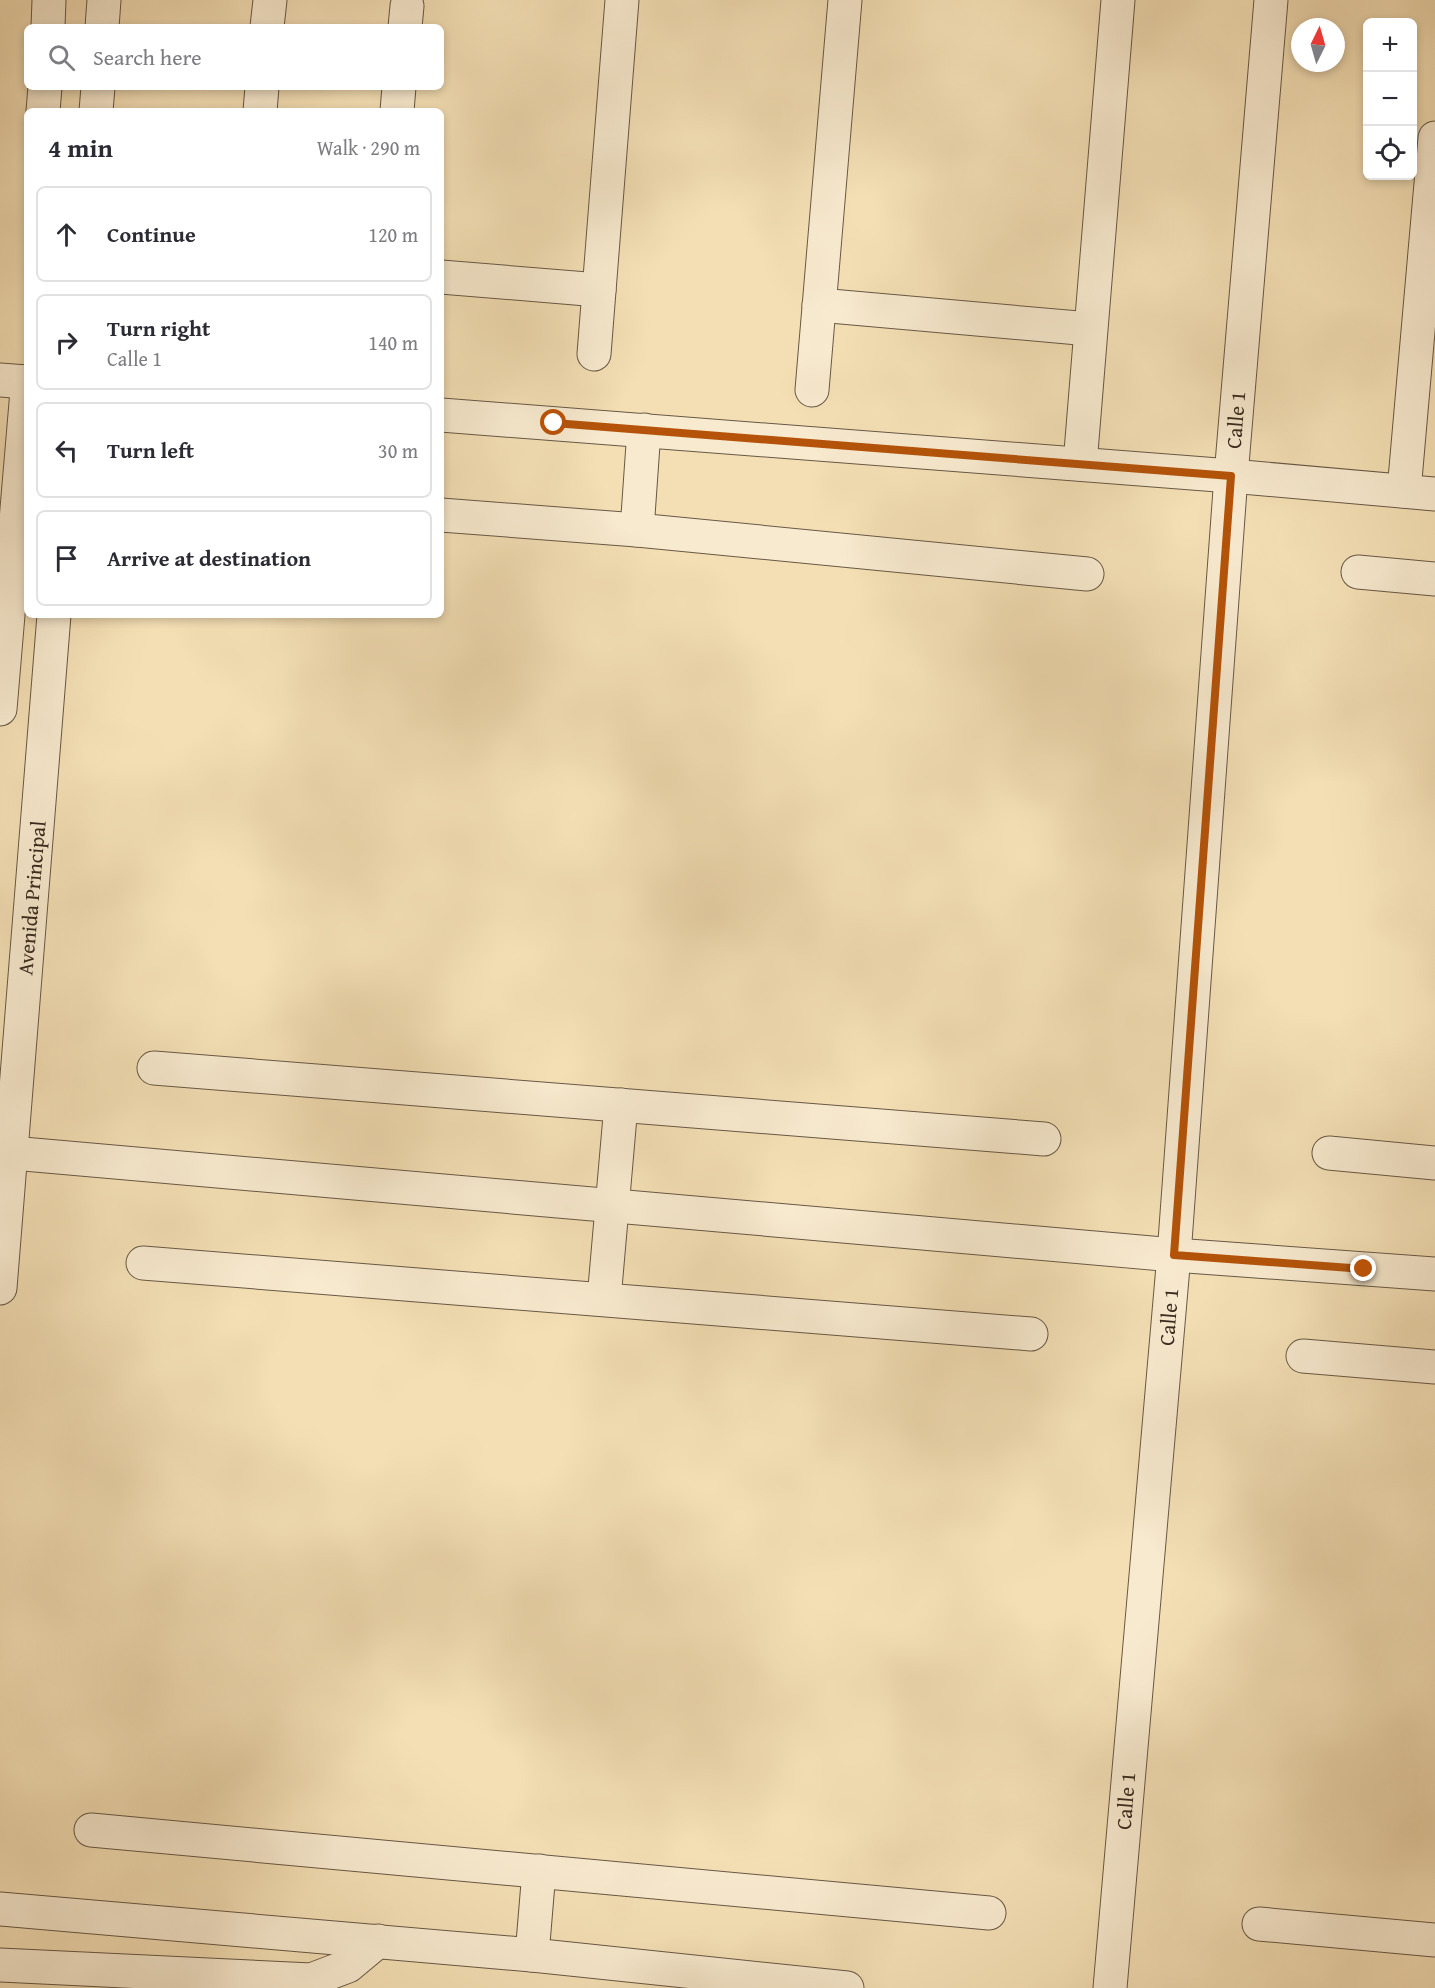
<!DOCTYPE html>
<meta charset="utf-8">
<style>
body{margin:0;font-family:"Gentium Book Plus",serif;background:#f7f7f7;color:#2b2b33}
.controls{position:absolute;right:18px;top:18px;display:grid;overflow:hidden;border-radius:9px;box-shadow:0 3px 9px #0003}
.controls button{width:54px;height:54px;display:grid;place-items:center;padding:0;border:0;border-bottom:2px solid #e1e1e2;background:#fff;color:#2b2b33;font:30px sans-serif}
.compass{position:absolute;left:1291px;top:18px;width:54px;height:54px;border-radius:50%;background:#fff;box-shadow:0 3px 9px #0003;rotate:5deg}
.stop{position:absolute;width:18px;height:18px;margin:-14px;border:4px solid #b45309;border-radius:50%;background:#fff}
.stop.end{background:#b45309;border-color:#fff;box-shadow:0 2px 6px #0008}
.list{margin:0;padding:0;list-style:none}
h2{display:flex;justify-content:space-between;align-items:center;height:78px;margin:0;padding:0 24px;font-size:26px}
h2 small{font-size:20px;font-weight:400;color:#7c7c81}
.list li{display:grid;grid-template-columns:39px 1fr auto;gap:18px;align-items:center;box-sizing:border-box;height:96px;margin:0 12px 12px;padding:0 12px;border:2px solid #e1e1e2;border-radius:9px}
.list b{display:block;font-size:22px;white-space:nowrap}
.list p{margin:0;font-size:20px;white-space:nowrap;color:#7c7c81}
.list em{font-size:20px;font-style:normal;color:#7c7c81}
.icon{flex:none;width:33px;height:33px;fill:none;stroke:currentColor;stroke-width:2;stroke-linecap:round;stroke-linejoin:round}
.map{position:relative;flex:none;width:1435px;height:1988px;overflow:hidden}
.search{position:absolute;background:#fff;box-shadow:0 3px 9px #0003;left:24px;top:24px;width:420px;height:66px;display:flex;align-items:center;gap:15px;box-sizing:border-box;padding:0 21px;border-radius:9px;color:#7c7c81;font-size:22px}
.panel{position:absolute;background:#fff;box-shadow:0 3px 9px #0003;left:24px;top:108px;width:420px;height:510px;border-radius:9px}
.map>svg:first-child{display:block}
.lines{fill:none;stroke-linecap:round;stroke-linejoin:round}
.minor-casing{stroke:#685845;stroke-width:35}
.minor{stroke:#f8eacf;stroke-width:33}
.route{stroke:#b45309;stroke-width:8}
.labels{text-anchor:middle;stroke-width:4.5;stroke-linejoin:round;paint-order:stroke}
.street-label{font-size:21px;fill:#392b20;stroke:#f8eacf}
</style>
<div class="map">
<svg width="1435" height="1988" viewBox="0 0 1435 1988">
<rect width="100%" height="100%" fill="#f4dfb5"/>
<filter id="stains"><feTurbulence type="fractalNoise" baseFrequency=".00333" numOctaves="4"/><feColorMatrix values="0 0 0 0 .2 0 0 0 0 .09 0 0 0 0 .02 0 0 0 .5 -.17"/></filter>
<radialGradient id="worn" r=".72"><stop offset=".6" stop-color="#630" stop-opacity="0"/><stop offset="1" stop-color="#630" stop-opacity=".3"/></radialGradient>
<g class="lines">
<defs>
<g id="minor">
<path d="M 48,27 L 49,0"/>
<path d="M 102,27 L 104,0"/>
<path d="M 267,27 L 270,0"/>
<path d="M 405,27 L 407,6"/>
<path d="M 43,111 L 45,87"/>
<path d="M 96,111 L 98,87"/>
<path d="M 260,111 L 262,87"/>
<path d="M 397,111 L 399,87"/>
<path d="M 441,277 L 599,290"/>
<path d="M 819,305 L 1090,329"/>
<path d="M 594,354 L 622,0"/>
<path d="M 0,380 L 27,382"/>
<path d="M 812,390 L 845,0"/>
<path d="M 441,415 L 1231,476 L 1435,494"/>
<path d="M 1080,464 L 1118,0"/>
<path d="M 1404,491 L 1435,138"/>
<path d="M 441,515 L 637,530 L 1087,574"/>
<path d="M 637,530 L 644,430"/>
<path d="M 1358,572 L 1435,579"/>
<path d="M 0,709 L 27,391"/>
<path d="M 154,1068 L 1044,1139"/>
<path d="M 0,1152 L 1174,1255 L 1435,1274"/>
<path d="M 1329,1153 L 1435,1163"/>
<path d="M 143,1263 L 1031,1334"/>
<path d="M 0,1288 L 54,615"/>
<path d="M 604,1299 L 621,1105"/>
<path d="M 1303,1356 L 1435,1367"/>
<path d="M 91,1830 L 989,1913"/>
<path d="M 0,1909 L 532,1955 L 847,1988"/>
<path d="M 1259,1924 L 1435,1940"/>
<path d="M 532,1955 L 539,1871"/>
<path d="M 0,1965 L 311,1980 L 348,1966 L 378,1941"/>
<path d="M 1110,1988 L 1174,1255 L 1231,476 L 1271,0"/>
</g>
</defs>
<use href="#minor" class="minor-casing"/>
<use href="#minor" class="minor"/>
</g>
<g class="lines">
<path class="route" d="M 554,423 L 1231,476 L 1174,1255 L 1364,1269"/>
</g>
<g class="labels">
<g class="street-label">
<text transform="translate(1236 420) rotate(-85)" y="7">Calle 1</text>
<text transform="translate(32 898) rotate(-85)" y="7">Avenida Principal</text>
<text transform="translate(1169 1317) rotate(-85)" y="7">Calle 1</text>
<text transform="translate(1126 1801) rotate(-85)" y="7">Calle 1</text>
</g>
</g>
<rect width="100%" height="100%" filter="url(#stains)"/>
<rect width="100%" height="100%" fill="url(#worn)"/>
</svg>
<div class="controls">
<button>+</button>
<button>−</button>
<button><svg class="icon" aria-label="locate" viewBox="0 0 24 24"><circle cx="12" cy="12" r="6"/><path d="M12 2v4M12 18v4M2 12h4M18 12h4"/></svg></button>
</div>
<svg class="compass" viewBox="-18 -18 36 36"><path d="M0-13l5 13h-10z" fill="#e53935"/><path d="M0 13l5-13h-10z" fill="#7c7c81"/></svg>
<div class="stop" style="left:554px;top:423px"></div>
<div class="stop end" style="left:1364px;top:1269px"></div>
<div class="search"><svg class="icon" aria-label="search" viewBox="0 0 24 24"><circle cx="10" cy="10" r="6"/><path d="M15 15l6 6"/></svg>Search here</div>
<section class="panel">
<h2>4 min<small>Walk · 290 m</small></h2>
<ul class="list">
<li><svg class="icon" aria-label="ahead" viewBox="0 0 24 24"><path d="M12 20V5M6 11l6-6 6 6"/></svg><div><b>Continue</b></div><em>120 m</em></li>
<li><svg class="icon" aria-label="right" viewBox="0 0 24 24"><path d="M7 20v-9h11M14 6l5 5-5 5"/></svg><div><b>Turn right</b><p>Calle 1</p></div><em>140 m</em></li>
<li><svg class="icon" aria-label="left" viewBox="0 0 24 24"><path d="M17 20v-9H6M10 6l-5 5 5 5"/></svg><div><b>Turn left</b></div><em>30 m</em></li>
<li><svg class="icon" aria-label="arrive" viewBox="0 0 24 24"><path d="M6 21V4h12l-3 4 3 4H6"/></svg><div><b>Arrive at destination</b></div></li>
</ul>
</section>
</div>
